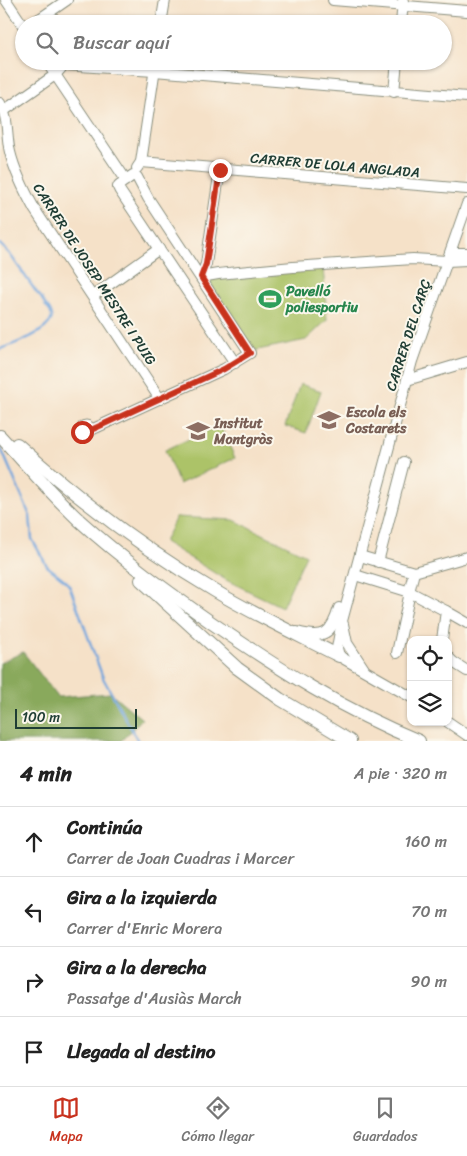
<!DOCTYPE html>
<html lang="es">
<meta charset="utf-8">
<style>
body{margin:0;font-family:Sriracha,sans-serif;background:#f6f6f6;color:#222}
.controls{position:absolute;right:15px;bottom:15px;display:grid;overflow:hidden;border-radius:10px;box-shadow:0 1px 4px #0004}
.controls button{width:45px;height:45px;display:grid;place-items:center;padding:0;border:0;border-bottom:1px solid #e0e0e0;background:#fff;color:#222;font:25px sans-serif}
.scale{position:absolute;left:15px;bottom:12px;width:122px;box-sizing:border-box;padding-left:5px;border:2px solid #1f3d34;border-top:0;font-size:14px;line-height:18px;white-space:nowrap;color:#1f3d34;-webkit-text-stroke:4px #fbf7ec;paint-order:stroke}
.stop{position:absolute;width:15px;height:15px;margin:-11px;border:4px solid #c8321e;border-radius:50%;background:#fff}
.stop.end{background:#c8321e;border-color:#fff;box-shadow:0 1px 5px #0008}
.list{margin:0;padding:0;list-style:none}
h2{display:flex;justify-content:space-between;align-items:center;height:65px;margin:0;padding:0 20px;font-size:21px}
h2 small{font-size:16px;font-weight:400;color:#767676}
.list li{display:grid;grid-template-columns:32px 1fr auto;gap:15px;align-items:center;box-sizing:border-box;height:70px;padding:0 20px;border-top:1px solid #e0e0e0}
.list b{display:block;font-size:19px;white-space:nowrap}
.list p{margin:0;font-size:16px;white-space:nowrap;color:#767676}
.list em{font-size:16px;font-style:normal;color:#767676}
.icon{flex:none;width:28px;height:28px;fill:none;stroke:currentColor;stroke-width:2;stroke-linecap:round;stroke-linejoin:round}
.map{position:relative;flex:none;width:467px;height:741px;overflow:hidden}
.search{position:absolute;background:#fff;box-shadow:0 1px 4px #0004;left:15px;right:15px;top:15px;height:55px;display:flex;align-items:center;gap:12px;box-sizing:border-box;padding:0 18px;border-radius:28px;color:#767676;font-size:19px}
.sheet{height:345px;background:#fff}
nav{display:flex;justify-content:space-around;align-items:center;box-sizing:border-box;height:70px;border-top:1px solid #e0e0e0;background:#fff;font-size:14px;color:#767676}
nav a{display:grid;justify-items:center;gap:2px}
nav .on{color:#c8321e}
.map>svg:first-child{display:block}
.green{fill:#acc368;stroke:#66804e}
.forest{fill:#89a95c;stroke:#547348}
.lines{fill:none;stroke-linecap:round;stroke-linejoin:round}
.stream{stroke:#70a4dc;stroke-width:2.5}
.minor-casing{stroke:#8a8f7e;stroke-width:12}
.major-casing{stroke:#8a8f7e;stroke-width:14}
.minor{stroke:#fff;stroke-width:10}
.major{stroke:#fff;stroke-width:12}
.route{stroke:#c8321e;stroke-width:6}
.labels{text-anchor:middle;stroke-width:4;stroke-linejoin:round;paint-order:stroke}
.street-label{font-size:14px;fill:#1f3d34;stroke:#fbf7ec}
.leisure-label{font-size:14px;font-weight:bold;fill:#27864d;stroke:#fbf7ec;text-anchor:start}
.education-label{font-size:14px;font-weight:bold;fill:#785e54;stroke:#fbf7ec;text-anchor:start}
</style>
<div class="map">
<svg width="467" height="741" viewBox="0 0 467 741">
<rect width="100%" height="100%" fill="#fbf7ec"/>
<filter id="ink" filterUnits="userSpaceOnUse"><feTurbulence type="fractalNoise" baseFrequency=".02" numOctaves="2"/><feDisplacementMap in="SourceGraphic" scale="10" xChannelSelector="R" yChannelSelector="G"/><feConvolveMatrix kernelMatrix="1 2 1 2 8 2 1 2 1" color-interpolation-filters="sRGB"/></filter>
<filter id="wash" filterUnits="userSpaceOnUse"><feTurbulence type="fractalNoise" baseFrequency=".0096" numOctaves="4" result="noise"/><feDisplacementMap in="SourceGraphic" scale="20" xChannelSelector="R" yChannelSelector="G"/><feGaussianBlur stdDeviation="1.12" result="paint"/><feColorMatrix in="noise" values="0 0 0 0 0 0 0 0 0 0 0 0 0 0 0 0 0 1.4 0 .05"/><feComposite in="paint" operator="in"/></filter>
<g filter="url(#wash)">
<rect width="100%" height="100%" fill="#f5e1c8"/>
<g class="green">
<path d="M 323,265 L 327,320 L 306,340 L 248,352 L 201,277 Z"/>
<path d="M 300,384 L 321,391 L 306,433 L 285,426 Z"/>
<path d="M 220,425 L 235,458 L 179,484 L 165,450 Z"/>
<path d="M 176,517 L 234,520 L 306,555 L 282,607 L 226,580 L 164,542 Z"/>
</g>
<path class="forest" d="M 23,652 L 58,697 L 111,693 L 142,719 L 121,741 L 0,741 L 0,663 Z"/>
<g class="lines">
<g class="stream">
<path d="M 0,244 L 9,253 L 37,293 C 42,297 43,301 46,306 C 49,309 51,312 52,316 C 52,331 12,345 0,349"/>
<path d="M 0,446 L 30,516 L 32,539 L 47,566 L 66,581 L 70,587 L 103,678 L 138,741"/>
</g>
</g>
</g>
<g filter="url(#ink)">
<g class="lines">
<defs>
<g id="minor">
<path d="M 6,0 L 24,27"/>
<path d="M 333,0 L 467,11"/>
<path d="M 32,24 L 67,0"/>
<path d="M 161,24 L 165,0"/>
<path d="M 401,24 L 403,1"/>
<path d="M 46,61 L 126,180"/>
<path d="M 394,92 L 397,61"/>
<path d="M 0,103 C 9,118 6,136 10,152 C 15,173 25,192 35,210 L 160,399"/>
<path d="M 5,110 L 55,75 L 64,65 L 154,71 L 467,97"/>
<path d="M 141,162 L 467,189"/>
<path d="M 137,168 L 141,162 L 156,61"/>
<path d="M 451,253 L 467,253"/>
<path d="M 201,277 L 218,274 L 293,267 L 413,259 L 447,261 L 467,260"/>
<path d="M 201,277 L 206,264 L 220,169"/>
<path d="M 93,296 L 159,249"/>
<path d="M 407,380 L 467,362"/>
<circle cx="86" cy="430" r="4.5"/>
<path d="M 91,430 L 224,369 L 250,353 L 148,198 L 137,177 L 133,175 L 119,185 L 118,187 L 120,191 L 235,363"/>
<path d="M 360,556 L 414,572"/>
<path d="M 378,562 L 404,462"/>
<path d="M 414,572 L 467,557"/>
<path d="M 355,575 L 410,592 L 446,611 L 442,640"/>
<path d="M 409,592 L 414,572"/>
<path d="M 446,611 L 467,623"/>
<path d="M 343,624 L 347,643 L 364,669"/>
<path d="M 297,632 C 324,639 331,635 339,608"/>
<path d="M 397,653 L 410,592"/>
<path d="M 448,657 L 453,662 L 467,671"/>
<path d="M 411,697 L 339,656 L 337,648 L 342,621 L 412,361 L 467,204"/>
<path d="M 448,722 L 467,735"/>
</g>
<g id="major">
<path d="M 0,436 C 26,464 52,495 80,521 C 122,559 167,591 212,623 C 279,669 343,710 419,741"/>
<path d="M 17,444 C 77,498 145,550 215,591 C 255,615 298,635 339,656"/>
<path d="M 141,580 L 237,668 L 280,699 L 350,741"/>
</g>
</defs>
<use href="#minor" class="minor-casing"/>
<use href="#major" class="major-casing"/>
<use href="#minor" class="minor"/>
<use href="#major" class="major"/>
</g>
</g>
<g class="lines" filter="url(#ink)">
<path class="route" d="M 82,432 L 84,434 L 88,434 L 91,430 L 224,369 L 250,353 L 201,277 L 206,264 L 220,170"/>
</g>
<defs>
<symbol id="stadium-bare" viewBox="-9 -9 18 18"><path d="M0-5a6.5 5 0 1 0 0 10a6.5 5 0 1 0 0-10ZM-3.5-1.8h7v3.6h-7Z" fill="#2e9e5b" stroke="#fbf7ec" stroke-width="2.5" paint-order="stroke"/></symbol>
<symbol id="school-bare" viewBox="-9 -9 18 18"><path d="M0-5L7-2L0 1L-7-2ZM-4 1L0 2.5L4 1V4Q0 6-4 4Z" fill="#8d6e63" stroke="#fbf7ec" stroke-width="2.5" paint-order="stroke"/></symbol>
</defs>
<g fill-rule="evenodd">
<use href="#stadium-bare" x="254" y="283" width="32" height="32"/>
<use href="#school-bare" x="313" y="404" width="32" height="32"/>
<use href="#school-bare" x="182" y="415" width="32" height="32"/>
</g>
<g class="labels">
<g class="street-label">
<text transform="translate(335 165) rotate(5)" y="5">CARRER DE LOLA ANGLADA</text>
<text transform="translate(95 274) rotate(57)" y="5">CARRER DE JOSEP MESTRE I PUIG</text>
<text transform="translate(408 335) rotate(-72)" y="5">CARRER DEL CARÇ</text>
</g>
<g class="leisure-label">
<text x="286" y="296">Pavelló<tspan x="286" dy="16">poliesportiu</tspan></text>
</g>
<g class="education-label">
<text x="346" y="417">Escola els<tspan x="346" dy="16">Costarets</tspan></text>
<text x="214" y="428">Institut<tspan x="214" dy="16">Montgròs</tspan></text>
</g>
</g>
</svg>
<div class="controls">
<button><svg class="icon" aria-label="locate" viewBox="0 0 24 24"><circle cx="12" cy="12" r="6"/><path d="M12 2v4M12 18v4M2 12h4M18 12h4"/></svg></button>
<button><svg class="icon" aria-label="layers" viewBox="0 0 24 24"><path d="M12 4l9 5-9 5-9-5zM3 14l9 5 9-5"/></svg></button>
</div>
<div class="scale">100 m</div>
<div class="stop" style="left:82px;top:432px"></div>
<div class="stop end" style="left:220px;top:170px"></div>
<div class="search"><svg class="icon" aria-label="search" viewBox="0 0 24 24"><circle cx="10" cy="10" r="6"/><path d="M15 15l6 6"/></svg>Buscar aquí</div>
</div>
<section class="sheet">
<h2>4 min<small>A pie · 320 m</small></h2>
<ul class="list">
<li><svg class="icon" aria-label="ahead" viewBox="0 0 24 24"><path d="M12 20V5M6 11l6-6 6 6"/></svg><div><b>Continúa</b><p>Carrer de Joan Cuadras i Marcer</p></div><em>160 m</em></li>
<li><svg class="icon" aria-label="left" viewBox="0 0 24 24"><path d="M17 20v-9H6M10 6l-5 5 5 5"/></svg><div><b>Gira a la izquierda</b><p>Carrer d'Enric Morera</p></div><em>70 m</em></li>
<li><svg class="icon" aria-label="right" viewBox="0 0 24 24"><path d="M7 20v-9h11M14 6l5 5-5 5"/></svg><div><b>Gira a la derecha</b><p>Passatge d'Ausiàs March</p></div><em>90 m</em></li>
<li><svg class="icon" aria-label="arrive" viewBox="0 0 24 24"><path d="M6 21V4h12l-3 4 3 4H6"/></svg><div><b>Llegada al destino</b></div></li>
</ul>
</section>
<nav>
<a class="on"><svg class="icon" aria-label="map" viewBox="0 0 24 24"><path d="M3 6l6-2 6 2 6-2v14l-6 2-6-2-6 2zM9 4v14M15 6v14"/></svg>Mapa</a>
<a><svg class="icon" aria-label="directions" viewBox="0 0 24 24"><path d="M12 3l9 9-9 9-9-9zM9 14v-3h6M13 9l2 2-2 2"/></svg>Cómo llegar</a>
<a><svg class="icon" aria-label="saved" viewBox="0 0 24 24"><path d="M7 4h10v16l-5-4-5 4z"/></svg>Guardados</a>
</nav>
